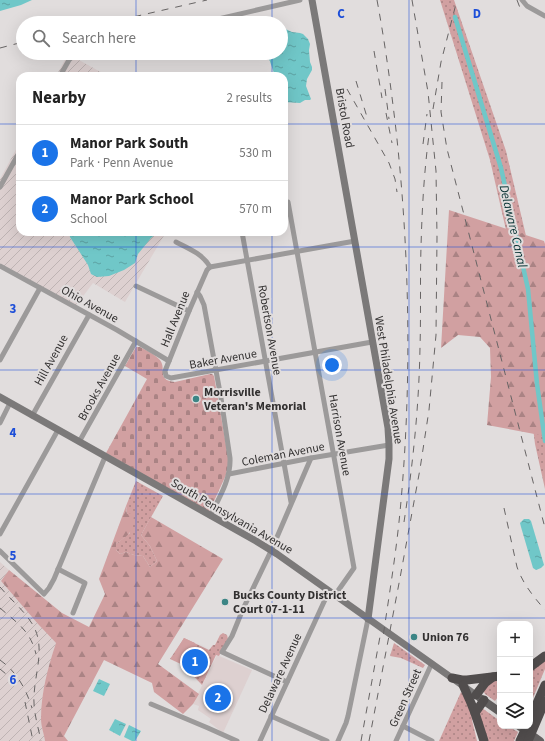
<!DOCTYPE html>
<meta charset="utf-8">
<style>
body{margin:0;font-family:"Source Sans 3",sans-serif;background:#f6f6f6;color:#222}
.controls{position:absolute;right:12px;bottom:12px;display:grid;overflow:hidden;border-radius:8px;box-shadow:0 4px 16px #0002}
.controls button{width:36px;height:36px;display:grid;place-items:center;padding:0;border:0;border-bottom:1px solid #e0e0e0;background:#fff;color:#222;font:20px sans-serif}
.you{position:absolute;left:332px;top:365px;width:14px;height:14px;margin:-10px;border:3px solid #fff;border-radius:50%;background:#1a73e8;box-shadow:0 0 0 6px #1a73e833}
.badge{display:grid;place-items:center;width:26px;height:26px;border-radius:50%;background:#1a73e8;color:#fff;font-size:13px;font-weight:700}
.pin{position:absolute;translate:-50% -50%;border:2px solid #fff;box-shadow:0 1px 4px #0006}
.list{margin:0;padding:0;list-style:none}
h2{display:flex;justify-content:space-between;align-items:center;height:52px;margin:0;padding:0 16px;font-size:17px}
h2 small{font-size:13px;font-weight:400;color:#767676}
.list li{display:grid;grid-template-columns:26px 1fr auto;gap:12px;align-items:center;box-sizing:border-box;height:56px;padding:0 16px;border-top:1px solid #e0e0e0}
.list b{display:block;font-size:15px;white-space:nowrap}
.list p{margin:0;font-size:13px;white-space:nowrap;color:#767676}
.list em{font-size:13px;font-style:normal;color:#767676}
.icon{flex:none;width:22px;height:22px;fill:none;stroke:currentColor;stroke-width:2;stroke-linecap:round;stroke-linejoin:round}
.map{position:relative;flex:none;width:545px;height:741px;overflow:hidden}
.search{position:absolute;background:#fff;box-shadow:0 4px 16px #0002;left:16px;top:16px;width:272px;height:44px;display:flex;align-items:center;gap:10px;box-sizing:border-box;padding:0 14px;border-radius:22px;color:#767676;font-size:15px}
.panel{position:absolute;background:#fff;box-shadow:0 4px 16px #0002;left:16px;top:72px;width:272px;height:164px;border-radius:12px}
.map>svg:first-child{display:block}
.built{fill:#ddd0d0}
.industrial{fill:url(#industrial-furrows)}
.grass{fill:url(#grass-dots)}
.forest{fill:url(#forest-firs)}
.cemetery{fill:url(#cemetery-stones)}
.pitch{fill:#d1a0a1}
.water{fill:url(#water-ripples)}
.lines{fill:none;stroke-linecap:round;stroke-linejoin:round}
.canal{stroke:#70c7c8;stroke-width:4.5}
.minor{stroke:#9c9a9a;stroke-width:5}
.secondary{stroke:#7b7979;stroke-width:7}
.primary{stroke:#646161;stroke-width:8}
.motorway{stroke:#514d4d;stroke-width:9}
.rail{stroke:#676464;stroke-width:1;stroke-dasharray:7 7;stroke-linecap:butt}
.grid{fill:none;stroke:#1d4ed8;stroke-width:1;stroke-opacity:0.55}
.poi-dot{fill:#3c8585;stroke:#e1dddd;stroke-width:1.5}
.labels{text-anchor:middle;stroke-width:4;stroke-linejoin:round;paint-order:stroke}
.street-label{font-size:12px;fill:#323030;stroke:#e1dddd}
.poi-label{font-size:12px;font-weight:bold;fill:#323030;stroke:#e1dddd;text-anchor:start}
.water-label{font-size:13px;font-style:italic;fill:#053132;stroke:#e1dddd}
.grid-label{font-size:13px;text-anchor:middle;font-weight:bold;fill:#1d4ed8;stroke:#e1dddd;stroke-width:4;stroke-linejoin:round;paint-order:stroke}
</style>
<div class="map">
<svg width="545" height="741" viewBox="0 0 545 741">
<defs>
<pattern id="industrial-furrows" width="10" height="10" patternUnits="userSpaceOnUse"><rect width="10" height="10" fill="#ddd0d0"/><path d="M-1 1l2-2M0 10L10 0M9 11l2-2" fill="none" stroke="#beb3b3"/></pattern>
<pattern id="grass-dots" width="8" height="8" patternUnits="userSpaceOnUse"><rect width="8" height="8" fill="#d1a0a1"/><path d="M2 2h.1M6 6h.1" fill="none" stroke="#aa8384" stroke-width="1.8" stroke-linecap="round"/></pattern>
<pattern id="forest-firs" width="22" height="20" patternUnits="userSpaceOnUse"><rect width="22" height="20" fill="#d1a0a1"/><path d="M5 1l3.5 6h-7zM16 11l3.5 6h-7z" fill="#aa8384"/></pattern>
<pattern id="cemetery-stones" width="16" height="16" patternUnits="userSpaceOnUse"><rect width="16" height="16" fill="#d1a0a1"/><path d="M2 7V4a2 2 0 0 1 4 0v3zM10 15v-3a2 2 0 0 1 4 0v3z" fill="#aa8384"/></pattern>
<pattern id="water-ripples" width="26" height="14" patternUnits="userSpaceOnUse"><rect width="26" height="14" fill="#70c7c8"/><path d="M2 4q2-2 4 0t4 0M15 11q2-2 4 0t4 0" fill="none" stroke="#5da2a3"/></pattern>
</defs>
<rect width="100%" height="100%" fill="#e1dddd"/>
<path class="built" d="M 217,655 L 252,670 L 223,733 L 209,722 L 211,719 L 198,710 L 199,706 L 193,704 Z"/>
<g class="industrial">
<path d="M 68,54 L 108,76 L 56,76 Z"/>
<path d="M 20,142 L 20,232 L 166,232 L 125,302 L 93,283 L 75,307 L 0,266 L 0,179 Z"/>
<path d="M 0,562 L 9,570 L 1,581 L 38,624 L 56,643 L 51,659 L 43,694 L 41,720 L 45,741 L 0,741 Z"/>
</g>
<g class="grass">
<path d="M 440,0 L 454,0 L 506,151 L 527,240 L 545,393 L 545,489 L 535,444 L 521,330 L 509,243 L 490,160 Z"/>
<path d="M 136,481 L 163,496 L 141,535 L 150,546 L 157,561 L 150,567 L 143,556 L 134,555 L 126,552 L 120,554 L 116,550 L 116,544 L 130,533 L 126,506 Z"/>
<path d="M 223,633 L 227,635 L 228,639 L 219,656 L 216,655 L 202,685 L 183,665 L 170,659 L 184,638 L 209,650 L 213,645 L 215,645 L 220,635 Z"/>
<path d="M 394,643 L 425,665 L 423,668 L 401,658 L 390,656 Z"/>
<path d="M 545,659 L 545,669 L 530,705 L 530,671 Z"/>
<path d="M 500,679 L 500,694 L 495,701 L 485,694 L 483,690 L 487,684 Z"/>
<path d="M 461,692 L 465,697 L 473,720 L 472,720 L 477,741 L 439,741 Z"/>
<path d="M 482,708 L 500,721 L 500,726 L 508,726 L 518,732 L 514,741 L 485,741 L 478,715 Z"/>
</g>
<g class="forest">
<path d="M 449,210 L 544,241 L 545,244 L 545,436 L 487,425 L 491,377 L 490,348 L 480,337 L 458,335 L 441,348 Z"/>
<path d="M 126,506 L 127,514 L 131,513 L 134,515 C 132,534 131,533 116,544 L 116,550 L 120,554 L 126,552 L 134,555 L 143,556 L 150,567 L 157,561 L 150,546 L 141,535 L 151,517 L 223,559 L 158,664 L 199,694 L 193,704 L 183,714 L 154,692 L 152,683 L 104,660 L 64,736 L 68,741 L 45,741 C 44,734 41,726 41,719 C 41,693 48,667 56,643 L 38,624 L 1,581 L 9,570 L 62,613 L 89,627 L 105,594 L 99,579 Z"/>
</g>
<path class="cemetery" d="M 136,347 L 140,347 C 146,350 154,354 159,359 C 168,368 155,380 175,382 L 210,374 L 212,374 L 214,376 L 228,456 L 228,465 L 226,475 L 209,512 L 106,453 L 147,379 L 125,366 L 133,352 Z"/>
<path class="pitch" d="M 184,638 L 195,643 L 183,664 L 172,658 Z"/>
<g class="water">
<path d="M 0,0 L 32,0 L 21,5 L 0,11 Z"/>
<path d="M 281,27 L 292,32 L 300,33 L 303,34 L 308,39 L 310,44 L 309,50 L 310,62 L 312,67 L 312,70 L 307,79 L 306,86 L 311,99 L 310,100 L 305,100 L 300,103 L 284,102 L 284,76 L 275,76 L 267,53 L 281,53 Z"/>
<path d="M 69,232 L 158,232 L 151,238 L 138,254 L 135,263 L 124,270 L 109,276 L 97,277 L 91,274 L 88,265 L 70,237 Z"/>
<path d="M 524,519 L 529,519 L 531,521 L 544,565 L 541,568 L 536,570 L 533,568 L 521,527 L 520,523 Z"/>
<path d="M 99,679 L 110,684 L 104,696 L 93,691 Z"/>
<path d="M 115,719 L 126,724 L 120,736 L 109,730 Z"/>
<path d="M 129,725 L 141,731 L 135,741 L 132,741 L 124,737 Z"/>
</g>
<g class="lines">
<path class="canal" d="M 455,17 L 501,168 L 528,289 L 537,384 L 545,441"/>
<g class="minor">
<path d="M 522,0 L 527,6 L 545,16"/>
<path d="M 201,23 L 300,0"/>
<path d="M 60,76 L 69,60 L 76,53"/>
<path d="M 0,187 L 20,151"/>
<path d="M 288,202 L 354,568 L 335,595"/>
<path d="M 242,232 L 291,502"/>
<path d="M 176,242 C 188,248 203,254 210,267"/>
<path d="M 0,266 L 117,330 L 169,361"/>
<path d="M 210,267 L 207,270 L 189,311 L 165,371 L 166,376 L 171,378 L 372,342"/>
<path d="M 210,267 L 355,241"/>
<path d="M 136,286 L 189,311"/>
<path d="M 197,292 L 200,296 L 204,305 L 221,398 L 230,458 C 231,479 219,498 210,516"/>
<path d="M 0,360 L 40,288"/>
<path d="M 32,416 L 89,315"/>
<path d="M 0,423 L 10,403"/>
<path d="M 79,442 L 136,341"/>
<path d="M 229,474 L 311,458 L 389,445"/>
<path d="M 0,534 L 58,430"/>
<path d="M 0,551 L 44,594 L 49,588 L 54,579 L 94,483 L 105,457"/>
<path d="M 58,569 L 85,583 L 73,613"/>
<path d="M 287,682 L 222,652 L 232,636 L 243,609 L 271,551 L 311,458"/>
<path d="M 151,704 L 208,728 L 237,741"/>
<path d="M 271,716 L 327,741"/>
<path d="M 403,726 L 432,741"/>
<path d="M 260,741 L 329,591"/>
<path d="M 338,741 L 346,723 L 348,716 L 368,619"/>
<path d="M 396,741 L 432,663"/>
</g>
<g class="secondary">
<path d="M 312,0 L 388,428 L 389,445 L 389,459 L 368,619"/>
<path d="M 0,397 L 256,541 L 277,554 L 476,695"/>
</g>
<g class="primary">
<path d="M 480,698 L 500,712"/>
<path d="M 519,726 L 540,741"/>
</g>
<g class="motorway">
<path d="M 530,667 L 545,656"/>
<path d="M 452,678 L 462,680 L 467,680 L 500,676"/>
<path d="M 463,685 L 471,703 L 475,713"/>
<path d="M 476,695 L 485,683 L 493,677"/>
<path d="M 484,700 L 475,713 L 484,741"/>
<path d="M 530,719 L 545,685"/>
<path d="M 520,741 L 527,726"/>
<path d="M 528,741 L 545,701"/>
</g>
<g class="rail">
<path d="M 377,0 C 385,43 391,87 396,130 C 410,257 412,386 400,512 C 396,554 389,596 383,637"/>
<path d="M 517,0 L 522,13"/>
<path d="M 107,23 L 207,0"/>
<path d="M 0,48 L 23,42"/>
<path d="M 374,51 L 382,98"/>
<path d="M 356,81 L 367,117"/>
<path d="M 442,82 L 441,112 L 447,149 L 545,528"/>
<path d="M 347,89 L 389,163 L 395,179 L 397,192"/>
<path d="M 385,89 L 389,119"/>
<path d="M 433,109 L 441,62 L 457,0"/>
<path d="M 386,113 L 392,143"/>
<path d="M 423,144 L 427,114"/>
<path d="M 504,508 L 517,567 C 523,584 533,596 545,610"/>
<path d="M 404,522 C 413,464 419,406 420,347 C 421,314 420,280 421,247 C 422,210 424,172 429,135"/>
<path d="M 0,587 C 11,600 26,612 34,627 C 45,649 35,672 34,696 C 33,711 38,726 41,741"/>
<path d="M 0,608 C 17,623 30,630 36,654"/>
<path d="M 0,660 C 17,672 26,689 32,708"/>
<path d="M 0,669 L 12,679 L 18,687"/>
<path d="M 25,702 L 33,741"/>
<path d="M 361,741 L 381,631"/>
<path d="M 369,741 L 400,578 L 420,469 L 429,410 L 436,335 L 437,237 L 436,171 L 428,92 L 412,0"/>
</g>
</g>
<path class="grid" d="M 136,0 L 136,23M 272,0 L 272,23M 409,0 L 409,741M 136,53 L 136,76M 272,53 L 272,76M 0,124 L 20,124M 284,124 L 545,124M 136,232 L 136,741M 272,232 L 272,741M 0,247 L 545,247M 0,370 L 545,370M 0,494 L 545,494M 0,618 L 545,618"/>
<g class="poi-dot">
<circle cx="196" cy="399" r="4"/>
<circle cx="225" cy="602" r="4"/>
<circle cx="414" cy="637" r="4"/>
</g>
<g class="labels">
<g class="street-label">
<text transform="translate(345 118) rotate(80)" y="4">Bristol Road</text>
<text transform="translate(90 304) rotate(29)" y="4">Ohio Avenue</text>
<text transform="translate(175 319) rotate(-68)" y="4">Hall Avenue</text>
<text transform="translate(270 330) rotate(80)" y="4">Robertson Avenue</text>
<text transform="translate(223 359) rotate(-10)" y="4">Baker Avenue</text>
<text transform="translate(51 360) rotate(-61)" y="4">Hill Avenue</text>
<text transform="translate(389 380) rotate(81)" y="4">West Philadelphia Avenue</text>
<text transform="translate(99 387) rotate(-61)" y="4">Brooks Avenue</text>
<text transform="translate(340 435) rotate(80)" y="4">Harrison Avenue</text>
<text transform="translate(283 454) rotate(-11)" y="4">Coleman Avenue</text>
<text transform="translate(232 516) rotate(30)" y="4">South Pennsylvania Avenue</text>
<text transform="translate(280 673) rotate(-65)" y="4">Delaware Avenue</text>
<text transform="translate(405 698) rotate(-66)" y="4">Green Street</text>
</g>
<g class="poi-label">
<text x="204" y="396">Morrisville<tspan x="204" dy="14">Veteran's Memorial</tspan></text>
<text x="233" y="599">Bucks County District<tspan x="233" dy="14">Court 07-1-11</tspan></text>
<text x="422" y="641">Union 76</text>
</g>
<g class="water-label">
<text transform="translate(514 226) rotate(77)" y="5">Delaware Canal</text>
</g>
</g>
<g class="grid-label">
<text x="341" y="18">C</text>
<text x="477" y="18">D</text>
<text x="13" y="313">3</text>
<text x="13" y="437">4</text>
<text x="13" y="560">5</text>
<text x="13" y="684">6</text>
</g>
</svg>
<div class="controls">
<button>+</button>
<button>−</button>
<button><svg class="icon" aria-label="layers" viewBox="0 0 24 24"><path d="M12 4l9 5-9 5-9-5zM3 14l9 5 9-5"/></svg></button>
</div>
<div class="you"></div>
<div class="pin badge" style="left:195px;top:662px">1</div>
<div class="pin badge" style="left:218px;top:698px">2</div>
<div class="search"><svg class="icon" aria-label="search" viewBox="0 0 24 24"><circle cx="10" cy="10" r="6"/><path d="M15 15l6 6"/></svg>Search here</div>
<section class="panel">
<h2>Nearby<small>2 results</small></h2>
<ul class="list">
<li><span class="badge">1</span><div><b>Manor Park South</b><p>Park · Penn Avenue</p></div><em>530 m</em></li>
<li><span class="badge">2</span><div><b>Manor Park School</b><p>School</p></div><em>570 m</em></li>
</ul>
</section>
</div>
